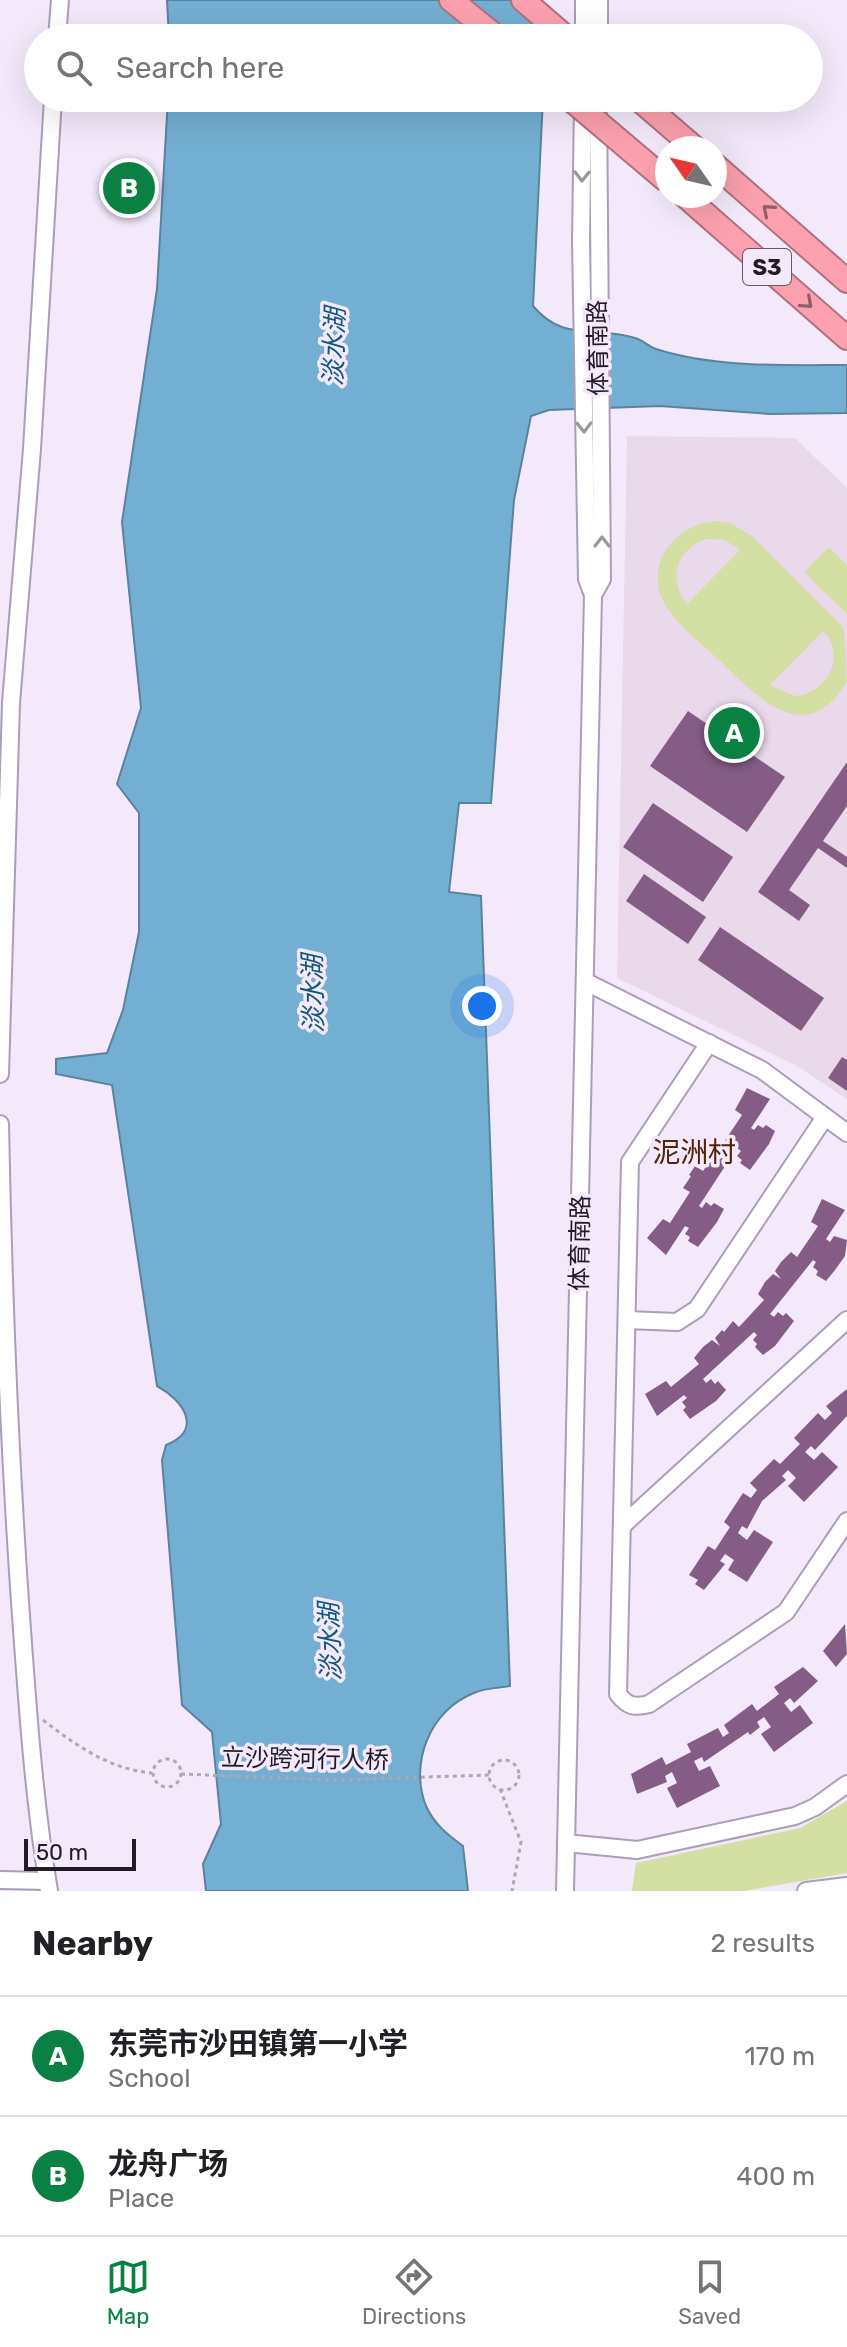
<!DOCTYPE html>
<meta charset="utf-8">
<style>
body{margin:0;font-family:Rubik,"Noto Sans SC",sans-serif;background:#f2f2f2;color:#202124}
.compass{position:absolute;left:655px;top:136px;width:72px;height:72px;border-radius:50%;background:#fff;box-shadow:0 8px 32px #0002;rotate:304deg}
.scale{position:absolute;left:24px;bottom:20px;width:112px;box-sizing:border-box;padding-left:8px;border:4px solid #211b26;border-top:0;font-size:22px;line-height:28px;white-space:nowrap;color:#211b26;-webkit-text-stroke:6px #f3e9fb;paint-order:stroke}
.you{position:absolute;left:482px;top:1006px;width:28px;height:28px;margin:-20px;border:6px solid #fff;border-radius:50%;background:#1a73e8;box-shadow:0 0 0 12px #1a73e833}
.badge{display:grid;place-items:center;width:52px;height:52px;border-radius:50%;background:#0b8043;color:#fff;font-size:26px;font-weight:700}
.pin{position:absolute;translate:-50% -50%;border:4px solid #fff;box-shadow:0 2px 8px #0006}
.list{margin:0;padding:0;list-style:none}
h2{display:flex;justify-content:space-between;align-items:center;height:104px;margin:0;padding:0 32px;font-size:34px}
h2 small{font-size:26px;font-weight:400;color:#757577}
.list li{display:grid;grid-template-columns:52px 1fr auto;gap:24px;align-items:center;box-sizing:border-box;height:120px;padding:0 32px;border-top:2px solid #e0e0e0}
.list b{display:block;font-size:30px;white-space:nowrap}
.list p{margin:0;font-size:26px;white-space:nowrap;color:#757577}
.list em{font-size:26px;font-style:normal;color:#757577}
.icon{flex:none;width:44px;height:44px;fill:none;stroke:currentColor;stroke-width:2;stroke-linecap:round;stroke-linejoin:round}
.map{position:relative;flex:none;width:847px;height:1891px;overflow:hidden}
.search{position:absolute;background:#fff;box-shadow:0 8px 32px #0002;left:24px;right:24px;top:24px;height:88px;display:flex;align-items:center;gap:20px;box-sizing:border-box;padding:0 28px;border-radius:44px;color:#757577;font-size:30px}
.sheet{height:344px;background:#fff}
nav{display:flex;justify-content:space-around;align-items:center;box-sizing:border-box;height:112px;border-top:2px solid #e0e0e0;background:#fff;font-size:22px;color:#757577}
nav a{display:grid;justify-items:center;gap:4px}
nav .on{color:#0b8043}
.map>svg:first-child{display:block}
.education{fill:#ead9eb}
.green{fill:#d3dfa3;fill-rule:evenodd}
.water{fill:#73afd2;stroke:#5a839e;stroke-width:2}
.building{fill:#845c86}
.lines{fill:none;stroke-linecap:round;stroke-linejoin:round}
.minor-casing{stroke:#ac9db9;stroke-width:20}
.highway-casing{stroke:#af717f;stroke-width:26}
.path{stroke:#aea6b5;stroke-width:3;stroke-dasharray:4 4;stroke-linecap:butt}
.minor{stroke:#fff;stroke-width:16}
.highway{stroke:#fca0af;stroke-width:22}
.highway-bridge-casing{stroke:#af717f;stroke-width:26;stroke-linecap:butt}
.highway-bridge{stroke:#fca0af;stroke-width:22}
.oneway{stroke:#9b989d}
.oneway2{stroke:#8e5e6a}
.labels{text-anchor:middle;stroke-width:7;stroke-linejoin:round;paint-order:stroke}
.shield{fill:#f3e9fb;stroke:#605966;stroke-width:2}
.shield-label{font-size:22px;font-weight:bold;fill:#211b26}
.street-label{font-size:24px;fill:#211b26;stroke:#f3e9fb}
.water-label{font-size:26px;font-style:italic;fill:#0f597c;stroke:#f3e9fb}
.quarter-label{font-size:28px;fill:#522209;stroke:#f3e9fb}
</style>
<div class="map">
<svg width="847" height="1891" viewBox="0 0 847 1891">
<rect width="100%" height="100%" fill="#f3e9fb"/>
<path class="education" d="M 627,436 L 795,438 L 847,488 L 847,1099 L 797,1066 L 617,978 Z"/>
<g class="green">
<path d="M 717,521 L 730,523 L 752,536 L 844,628 L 847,681 C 807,751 756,696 719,660 C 702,644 680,627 667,608 C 641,567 673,524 717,521 ZM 706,539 L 725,540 L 740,550 L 687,604 C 667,579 677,549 706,539 ZM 823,631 C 847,656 828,693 795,696 L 770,685 Z"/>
<path d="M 829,547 L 847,565 L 847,614 L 804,572 Z"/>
<path d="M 847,1801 L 847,1873 L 744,1891 L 632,1891 L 636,1863 L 800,1828 Z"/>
</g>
<g class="water">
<path d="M 167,0 L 536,0 L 539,38 L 169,38 Z"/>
<path d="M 168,98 L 543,98 L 533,306 C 564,343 595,325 635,338 C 643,340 649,347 656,349 C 715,368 786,365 847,365 L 847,413 L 770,414 L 660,406 L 549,410 L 531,416 L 514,500 L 491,803 L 459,803 L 449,892 L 481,896 L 510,1686 C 499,1688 484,1688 474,1693 C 430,1710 409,1763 426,1806 C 434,1824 448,1835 463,1846 L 468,1891 L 206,1891 L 203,1864 L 221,1824 L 212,1732 L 182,1705 L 162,1460 L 166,1445 C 204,1430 183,1400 157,1386 L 112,1085 L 56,1074 L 56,1059 L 107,1053 L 123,1010 L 139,932 L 139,813 L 117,784 L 141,708 L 122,522 L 157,289 Z"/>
</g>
<g class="building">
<path d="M 688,711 L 785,777 L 747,832 L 650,766 Z"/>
<path d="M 847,762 L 847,806 L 823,841 L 847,857 L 847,868 L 818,848 L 789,890 L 810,905 L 799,921 L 758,892 Z"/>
<path d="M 653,803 L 733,857 L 703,902 L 623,847 Z"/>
<path d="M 644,874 L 706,917 L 688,944 L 626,901 Z"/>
<path d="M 720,927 L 824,998 L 801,1031 L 698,960 Z"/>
<path d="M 842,1057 L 847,1060 L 847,1091 L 828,1078 Z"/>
<path d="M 747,1088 L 770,1099 L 751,1128 L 754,1130 L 758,1125 L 763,1128 L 766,1125 L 775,1131 L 769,1144 L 750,1170 L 740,1163 L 742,1160 L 737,1156 L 741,1151 L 737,1148 L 699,1206 L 702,1208 L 706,1202 L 711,1206 L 714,1203 L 724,1209 L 717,1222 L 698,1247 L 688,1241 L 690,1237 L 685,1234 L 689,1228 L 685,1226 L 666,1255 L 647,1238 L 663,1219 L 670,1223 L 690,1192 L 683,1188 L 691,1176 L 689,1175 L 695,1166 L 703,1171 L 707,1165 L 699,1160 L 705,1151 L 715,1141 L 722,1145 L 742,1115 L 735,1110 Z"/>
<path d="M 822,1199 L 845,1210 L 826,1239 L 830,1242 L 834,1236 L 847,1240 L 845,1256 L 835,1270 L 826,1281 L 816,1275 L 818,1271 L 813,1267 L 816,1262 L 813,1260 L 770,1314 L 774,1317 L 778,1312 L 783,1316 L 786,1313 L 794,1321 L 775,1346 L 763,1355 L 755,1347 L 757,1344 L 753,1340 L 757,1335 L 754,1332 L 703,1379 L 706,1383 L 711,1379 L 715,1384 L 718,1381 L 726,1390 L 716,1401 L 690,1419 L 683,1410 L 686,1407 L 682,1402 L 687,1398 L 684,1395 L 657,1416 L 645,1394 L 666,1381 L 671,1387 L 699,1364 L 694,1358 L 703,1347 L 712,1340 L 720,1346 L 715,1338 L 722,1330 L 724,1332 L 733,1321 L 739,1327 L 764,1300 L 758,1294 L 765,1282 L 773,1274 L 781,1279 L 775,1271 L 781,1262 L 791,1252 L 797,1257 L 818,1226 L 811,1222 Z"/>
<path d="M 847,1389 L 847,1416 L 815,1450 L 811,1446 L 805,1452 L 814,1460 L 822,1452 L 838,1467 L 804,1502 L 788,1486 L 796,1478 L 788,1470 L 782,1476 L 786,1480 L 762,1501 L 747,1529 L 742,1526 L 738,1533 L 747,1540 L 754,1530 L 773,1542 L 747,1582 L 728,1570 L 734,1560 L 725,1554 L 720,1561 L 725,1564 L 704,1590 L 695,1584 L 698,1580 L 689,1575 L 708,1546 L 715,1550 L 730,1527 L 724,1522 L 743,1493 L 751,1498 L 757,1490 L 750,1483 L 774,1459 L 780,1464 L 800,1444 L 794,1438 L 818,1413 L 825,1420 L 832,1413 L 826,1406 Z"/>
<path d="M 845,1624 L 847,1654 L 836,1667 L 823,1651 Z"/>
<path d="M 803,1667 L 818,1681 L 794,1703 L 790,1698 L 784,1703 L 791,1712 L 800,1705 L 813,1723 L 774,1752 L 761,1734 L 771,1727 L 764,1717 L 757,1722 L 760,1727 L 750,1735 L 748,1732 L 704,1762 L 702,1757 L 694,1761 L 699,1771 L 710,1766 L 720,1786 L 677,1808 L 667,1788 L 677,1783 L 672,1772 L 665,1776 L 667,1782 L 637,1794 L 631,1774 L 662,1757 L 666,1765 L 691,1752 L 687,1744 L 718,1728 L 723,1737 L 729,1733 L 724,1725 L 752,1704 L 757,1711 L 779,1694 L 774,1687 Z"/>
</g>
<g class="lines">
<defs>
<g id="minor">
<path d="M 57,38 L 60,0"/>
<path d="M 584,38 L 584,0"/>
<path d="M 599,38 L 599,0"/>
<path d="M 593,595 L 602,579 L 598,98"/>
<path d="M 586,982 L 762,1070 L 847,1133"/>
<path d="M 709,1043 L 630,1162 L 618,1694 C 627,1706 634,1708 649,1704 L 786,1612 L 847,1521"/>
<path d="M 0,1074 L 11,703 L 32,449 L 53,98"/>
<path d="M 0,1124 C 3,1283 9,1442 20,1602 C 27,1698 33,1795 49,1891"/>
<path d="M 627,1320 L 677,1322 L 697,1309 L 825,1117"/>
<path d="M 622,1526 L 847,1320"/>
<path d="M 566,1843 L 637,1850 L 795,1816 L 815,1807 L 847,1784"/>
<path d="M 0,1880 L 47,1881"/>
<path d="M 565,1891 L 593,595 L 587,579 L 581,241 L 583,102"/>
<path d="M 806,1891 L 847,1886"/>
</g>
<g id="highway">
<path d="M 451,0 L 498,38"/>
<path d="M 523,0 L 567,38"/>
<path d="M 637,98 L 695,148"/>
<path d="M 715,165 L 847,281"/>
<path d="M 685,196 L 847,338"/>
</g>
</defs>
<use href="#minor" class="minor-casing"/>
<use href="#highway" class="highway-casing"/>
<g class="path">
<path d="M 43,1720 C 77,1746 109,1769 152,1773"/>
<circle cx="167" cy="1773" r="14"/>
<circle cx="504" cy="1775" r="15"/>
<path d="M 181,1774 L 337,1780 L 489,1775"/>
<path d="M 500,1789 L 521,1842 L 512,1891"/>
</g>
<use href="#minor" class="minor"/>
<use href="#highway" class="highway"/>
<defs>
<path id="highway-bridge" d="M 569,98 L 667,181"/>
</defs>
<use href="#highway-bridge" class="highway-bridge-casing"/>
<use href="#highway-bridge" class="highway-bridge"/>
</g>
<defs><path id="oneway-chevron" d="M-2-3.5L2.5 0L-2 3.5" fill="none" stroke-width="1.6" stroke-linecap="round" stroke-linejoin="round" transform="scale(2)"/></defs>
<g class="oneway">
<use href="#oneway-chevron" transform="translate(582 176) rotate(91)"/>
<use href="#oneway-chevron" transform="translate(584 427) rotate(89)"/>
<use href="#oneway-chevron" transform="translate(602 542) rotate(-90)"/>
</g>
<g class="oneway2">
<use href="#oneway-chevron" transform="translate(768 210) rotate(-139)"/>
<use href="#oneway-chevron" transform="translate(807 303) rotate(42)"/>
</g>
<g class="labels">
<rect class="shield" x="743" y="249" width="48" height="36" rx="6"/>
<g class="shield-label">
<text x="767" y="275">S3</text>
</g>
<g class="street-label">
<text transform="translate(598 348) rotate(-91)" y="8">体育南路</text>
<text transform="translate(580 1243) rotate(-89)" y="8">体育南路</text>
<text transform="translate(305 1759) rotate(1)" y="8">立沙跨河行人桥</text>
</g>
<g class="water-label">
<text transform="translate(334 347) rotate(-88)" y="9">淡水湖</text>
<text transform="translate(313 994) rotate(-91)" y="9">淡水湖</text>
<text transform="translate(330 1642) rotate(-92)" y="9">淡水湖</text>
</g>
<g class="quarter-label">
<text x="694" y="1162">泥洲村</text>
</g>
</g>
</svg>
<svg class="compass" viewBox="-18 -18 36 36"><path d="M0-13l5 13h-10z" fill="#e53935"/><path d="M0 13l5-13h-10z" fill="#757577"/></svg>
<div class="scale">50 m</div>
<div class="you"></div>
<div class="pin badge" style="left:734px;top:733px">A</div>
<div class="pin badge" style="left:129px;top:188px">B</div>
<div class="search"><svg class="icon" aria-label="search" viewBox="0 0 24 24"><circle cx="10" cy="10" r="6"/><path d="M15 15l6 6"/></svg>Search here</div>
</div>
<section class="sheet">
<h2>Nearby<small>2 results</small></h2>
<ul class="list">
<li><span class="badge">A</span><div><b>东莞市沙田镇第一小学</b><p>School</p></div><em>170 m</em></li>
<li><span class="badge">B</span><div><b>龙舟广场</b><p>Place</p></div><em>400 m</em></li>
</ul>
</section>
<nav>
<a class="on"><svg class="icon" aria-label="map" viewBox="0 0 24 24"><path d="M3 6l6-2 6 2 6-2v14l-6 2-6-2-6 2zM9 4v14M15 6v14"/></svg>Map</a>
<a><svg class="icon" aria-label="directions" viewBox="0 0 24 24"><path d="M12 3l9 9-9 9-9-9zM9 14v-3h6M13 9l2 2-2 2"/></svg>Directions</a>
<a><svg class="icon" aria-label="saved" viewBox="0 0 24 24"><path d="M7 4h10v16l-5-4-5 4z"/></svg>Saved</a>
</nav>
